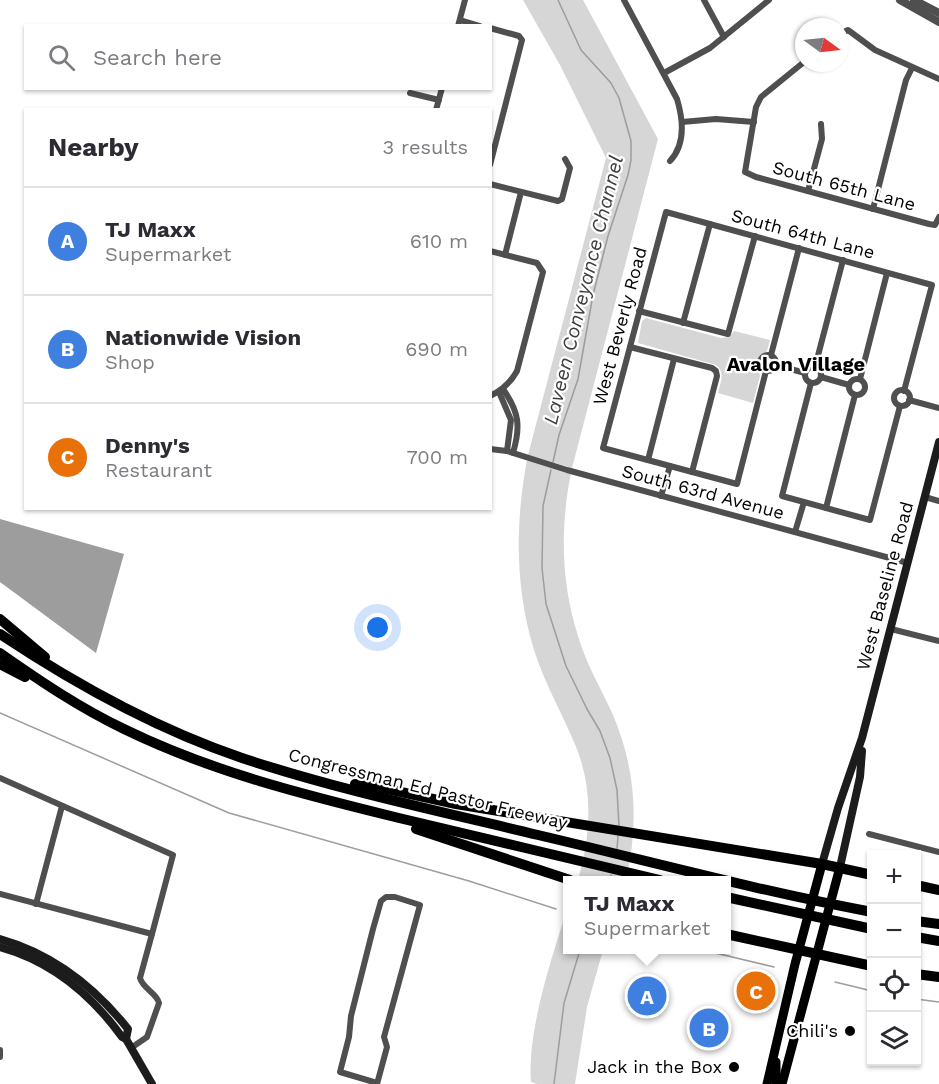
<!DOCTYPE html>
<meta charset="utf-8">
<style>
body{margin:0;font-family:"Work Sans",sans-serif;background:#f7f7f7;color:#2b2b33}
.controls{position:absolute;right:18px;bottom:18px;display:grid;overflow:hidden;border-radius:0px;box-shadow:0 2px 4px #0004}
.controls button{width:54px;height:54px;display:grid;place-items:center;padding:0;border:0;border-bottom:2px solid #e1e1e2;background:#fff;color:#2b2b33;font:30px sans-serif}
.compass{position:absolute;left:795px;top:18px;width:54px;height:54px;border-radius:50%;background:#fff;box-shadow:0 2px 4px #0004;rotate:105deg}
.you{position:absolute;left:378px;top:628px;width:21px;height:21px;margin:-15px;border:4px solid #fff;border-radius:50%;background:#1a73e8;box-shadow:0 0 0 9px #1a73e833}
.badge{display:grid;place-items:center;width:39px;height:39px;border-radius:50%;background:#b45309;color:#fff;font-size:20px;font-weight:700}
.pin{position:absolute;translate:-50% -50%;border:3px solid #fff;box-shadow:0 2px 6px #0006}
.popup{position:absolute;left:563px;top:876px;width:168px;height:78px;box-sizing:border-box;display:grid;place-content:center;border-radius:0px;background:#fff;filter:drop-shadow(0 2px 4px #0005);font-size:20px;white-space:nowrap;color:#7c7c81}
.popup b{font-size:22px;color:#2b2b33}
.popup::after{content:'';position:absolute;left:50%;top:100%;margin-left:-12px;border:12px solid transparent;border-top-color:#fff}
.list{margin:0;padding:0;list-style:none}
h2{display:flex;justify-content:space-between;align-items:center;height:78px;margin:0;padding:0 24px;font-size:26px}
h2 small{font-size:20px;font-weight:400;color:#7c7c81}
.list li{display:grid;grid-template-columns:39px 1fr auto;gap:18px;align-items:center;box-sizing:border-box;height:108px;padding:0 24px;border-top:2px solid #e1e1e2}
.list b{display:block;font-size:22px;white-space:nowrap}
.list p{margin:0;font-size:20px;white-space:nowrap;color:#7c7c81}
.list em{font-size:20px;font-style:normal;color:#7c7c81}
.icon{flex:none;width:33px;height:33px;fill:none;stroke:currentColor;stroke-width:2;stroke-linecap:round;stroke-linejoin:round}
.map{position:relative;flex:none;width:939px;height:1084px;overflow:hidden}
.search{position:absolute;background:#fff;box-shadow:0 2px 4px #0004;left:24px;top:24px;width:468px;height:66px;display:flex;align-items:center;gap:15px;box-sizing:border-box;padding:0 21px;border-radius:0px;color:#7c7c81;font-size:22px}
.panel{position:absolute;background:#fff;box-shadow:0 2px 4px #0004;left:24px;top:108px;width:468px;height:402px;border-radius:0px}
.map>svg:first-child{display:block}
.green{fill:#d6d6d6}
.water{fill:#9d9d9d}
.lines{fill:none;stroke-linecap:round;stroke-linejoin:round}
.stream{stroke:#9d9d9d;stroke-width:1.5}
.minor{stroke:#4f4f4f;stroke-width:6}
.tertiary{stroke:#4f4f4f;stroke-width:8}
.secondary{stroke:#1c1c1c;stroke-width:8}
.primary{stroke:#000;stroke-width:9}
.motorway{stroke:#000;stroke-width:10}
.poi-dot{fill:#000;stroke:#fff;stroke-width:2}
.labels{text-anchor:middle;stroke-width:4.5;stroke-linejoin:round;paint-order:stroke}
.street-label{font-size:18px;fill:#000;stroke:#fff}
.poi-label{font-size:18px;fill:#000;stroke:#fff;text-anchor:end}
.water-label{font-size:20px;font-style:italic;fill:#3e3e3e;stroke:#fff}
.neighbourhood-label{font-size:20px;font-weight:bold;fill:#000;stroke:#fff}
</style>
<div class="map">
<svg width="939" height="1084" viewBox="0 0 939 1084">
<rect width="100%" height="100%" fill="#fff"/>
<g class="green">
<path d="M 523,0 L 583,0 L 658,139 L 572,468 L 528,455 L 606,158 L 560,65 Z"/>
<path d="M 646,318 L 721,338 L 729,337 L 734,331 L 770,340 L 767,351 L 757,361 L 760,376 L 753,403 L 718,393 C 720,383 726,373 716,365 L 638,343 L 642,321 Z"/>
<path d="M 527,460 L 571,473 C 560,527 561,583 578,636 C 586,664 601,688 613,715 C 636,769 639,824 626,880 L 578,880 C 591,835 594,787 574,742 C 561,711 544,682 534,650 C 515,588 515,524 527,460 Z"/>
<path d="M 567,910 L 568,950 L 603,950 L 587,1007 L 575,1084 L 537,1084 L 531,1082 C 527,1032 551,959 567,910 Z"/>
</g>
<path class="water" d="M 0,519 L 124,554 L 96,653 L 0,582 Z"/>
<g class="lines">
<g class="stream">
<path d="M 553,462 L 559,435 L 578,379 L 593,295 L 608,236 L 628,175 L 631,160 L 631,141 L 619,98 L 611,83 L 581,50 L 558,0"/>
<path d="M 551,470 L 543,506 L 542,568 L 546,604 L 566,666 L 587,709 L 600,731 L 610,758 L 617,790 L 619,826"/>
<path d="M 0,713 L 229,813 L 469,881 L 556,909"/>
<path d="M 617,849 L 618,836"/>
<path d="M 610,880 L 611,875"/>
<path d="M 703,950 L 774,967"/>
<path d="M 835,982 L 872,991"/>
<path d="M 916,999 L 939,1002"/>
<path d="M 554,1084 L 564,1003 L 580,950"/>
</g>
<g class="minor">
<path d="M 624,0 L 677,99 C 683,119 686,144 670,161"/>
<path d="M 704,0 L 724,37"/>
<path d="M 460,20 L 480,26"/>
<path d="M 458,26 L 465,0"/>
<path d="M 490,28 L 519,36 L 522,40 L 490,165"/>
<path d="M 840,34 L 848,30 L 875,50 L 939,79"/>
<path d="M 804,62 L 761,97 L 756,107 L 745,172 L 756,177 L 929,224 L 935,225 L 939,217"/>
<path d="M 664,73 L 710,48 L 769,0"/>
<path d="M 410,93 L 439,100"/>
<path d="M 436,110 L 442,88"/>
<path d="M 682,122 L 716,119 L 754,122"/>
<path d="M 490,184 L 558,201 L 562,199 L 570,168 L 565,159"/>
<path d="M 808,191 L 822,139 L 821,124"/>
<path d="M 873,209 L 906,80 L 912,68"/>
<path d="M 490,251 L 537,263 L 543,272 L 517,371 C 511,382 503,390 490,396"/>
<path d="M 505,255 L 521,192"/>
<path d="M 639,311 L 728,334 L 755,236"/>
<path d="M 683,323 L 710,224"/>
<path d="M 630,347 L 712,368 L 716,371 L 717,376 L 692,472"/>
<circle cx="768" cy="363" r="8"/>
<path d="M 771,355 L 799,248"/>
<path d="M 776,365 L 805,373"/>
<circle cx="813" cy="375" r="8"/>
<path d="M 815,367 L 843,260"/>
<path d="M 766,371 L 737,484 L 603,448 L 666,212 L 932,285 L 904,391"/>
<path d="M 821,377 L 849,385"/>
<circle cx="857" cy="387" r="8"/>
<path d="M 860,379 L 887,273"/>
<path d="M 811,383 L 782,496 L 870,520 L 900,406"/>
<path d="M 503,389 C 519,412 521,426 513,453"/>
<circle cx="902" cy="398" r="8"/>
<path d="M 499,392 L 511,420 L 507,451"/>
<path d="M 909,400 L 939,408"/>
<path d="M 490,449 L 507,451 L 567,470 L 908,563"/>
<path d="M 648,460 L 674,359"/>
<path d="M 661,496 L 670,466"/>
<path d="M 925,497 L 939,501"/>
<path d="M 826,508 L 855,395"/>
<path d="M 795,532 L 804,502"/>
<path d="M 891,629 L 939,641"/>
<path d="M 0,778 L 173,855 L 152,934"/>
<path d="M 869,834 L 939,852"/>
<path d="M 0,894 L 152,934 L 140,978 C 143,989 157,993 159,1003 L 147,1037 L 131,1048"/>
<path d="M 36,904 L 62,806"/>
<path d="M 0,1050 L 0,1057"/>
<path d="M 377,1084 L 387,1047 L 384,1037 L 420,905 L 395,897 L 386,897 L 381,901 L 373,929 L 351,1016 L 349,1037 L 340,1072 L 377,1083"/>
</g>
<g class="tertiary">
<path d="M 900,0 L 939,22"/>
<path d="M 914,0 L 939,13"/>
</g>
<g class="secondary">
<path d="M 822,864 L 838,808 L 862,738 L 939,442"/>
<path d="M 840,867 L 860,777 L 862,751"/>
<path d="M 0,939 C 53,954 94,986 128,1029 L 126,1039"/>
<path d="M 0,947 C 51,961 91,994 122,1037 L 126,1039 L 152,1084"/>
</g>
<g class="primary">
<path d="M 767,1084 L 795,964 L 822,864"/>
<path d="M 776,1084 L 776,1062"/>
<path d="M 782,1084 L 840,867"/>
</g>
<g class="motorway">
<path d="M 0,619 L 45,657"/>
<path d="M 0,634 C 75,684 156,729 242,758 C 339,790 439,811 538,835 C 649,861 759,891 872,912"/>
<path d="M 0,653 C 40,681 80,708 124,729 C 212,772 305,795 399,818 C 486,839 573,859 660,880"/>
<path d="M 0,664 L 25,677"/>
<path d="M 355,784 L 378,787 L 456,804 L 822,864 L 872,875"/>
<path d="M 416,829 L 570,880"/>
<path d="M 916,885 L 939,890"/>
<path d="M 726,897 L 872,929"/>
<path d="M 916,921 L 939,924"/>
<path d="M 726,934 L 872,966"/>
<path d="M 916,937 L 939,941"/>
<path d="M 916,974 L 939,977"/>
</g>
</g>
<g class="poi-dot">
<circle cx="850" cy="1031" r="6"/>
<circle cx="734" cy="1067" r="6"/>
</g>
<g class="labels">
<g class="street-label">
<text transform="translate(844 186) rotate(15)" y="6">South 65th Lane</text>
<text transform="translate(803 234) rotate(15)" y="6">South 64th Lane</text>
<text transform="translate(620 326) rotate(-75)" y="6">West Beverly Road</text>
<text transform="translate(703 492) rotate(15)" y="6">South 63rd Avenue</text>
<text transform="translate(885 586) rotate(-75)" y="6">West Baseline Road</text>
<text transform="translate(428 789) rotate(14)" y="6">Congressman Ed Pastor Freeway</text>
</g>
<g class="poi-label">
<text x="838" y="1037">Chili's</text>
<text x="722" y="1073">Jack in the Box</text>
</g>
<g class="water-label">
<text transform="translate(583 290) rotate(-76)" y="7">Laveen Conveyance Channel</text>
</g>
<g class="neighbourhood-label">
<text x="796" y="371">Avalon Village</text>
</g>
</g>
</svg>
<div class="controls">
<button>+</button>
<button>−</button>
<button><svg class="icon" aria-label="locate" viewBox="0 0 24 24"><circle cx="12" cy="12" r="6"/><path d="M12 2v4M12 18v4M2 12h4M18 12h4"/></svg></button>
<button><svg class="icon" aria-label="layers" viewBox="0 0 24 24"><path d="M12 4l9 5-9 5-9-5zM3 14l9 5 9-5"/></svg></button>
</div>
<svg class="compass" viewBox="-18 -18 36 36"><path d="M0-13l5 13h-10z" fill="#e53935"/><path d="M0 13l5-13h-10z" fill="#7c7c81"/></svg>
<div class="you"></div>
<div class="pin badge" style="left:647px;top:996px;background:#3f7fe0">A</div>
<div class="popup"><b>TJ Maxx</b>Supermarket</div>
<div class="pin badge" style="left:709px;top:1028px;background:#3f7fe0">B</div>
<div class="pin badge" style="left:756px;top:991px;background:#e8710a">C</div>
<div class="search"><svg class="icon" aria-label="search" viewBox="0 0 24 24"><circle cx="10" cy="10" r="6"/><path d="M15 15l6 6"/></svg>Search here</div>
<section class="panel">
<h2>Nearby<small>3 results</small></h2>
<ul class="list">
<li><span class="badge" style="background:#3f7fe0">A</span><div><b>TJ Maxx</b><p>Supermarket</p></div><em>610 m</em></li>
<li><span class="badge" style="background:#3f7fe0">B</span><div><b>Nationwide Vision</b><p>Shop</p></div><em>690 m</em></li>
<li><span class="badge" style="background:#e8710a">C</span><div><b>Denny's</b><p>Restaurant</p></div><em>700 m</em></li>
</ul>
</section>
</div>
